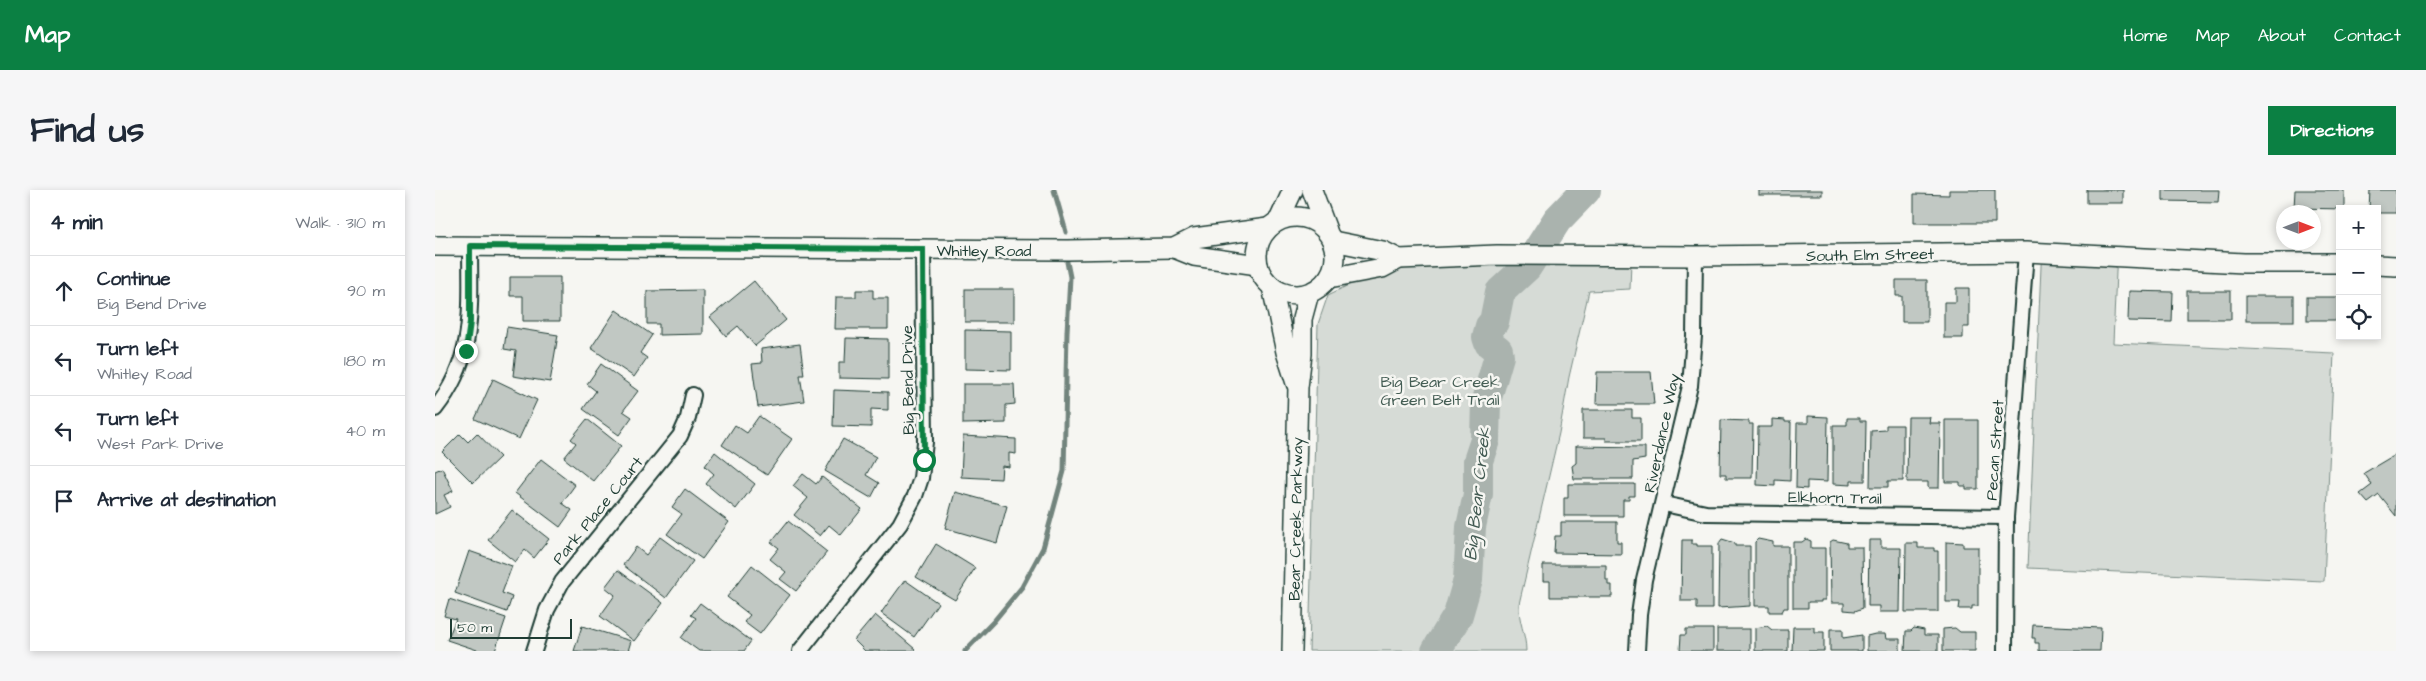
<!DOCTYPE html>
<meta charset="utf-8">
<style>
body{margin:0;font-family:"Architects Daughter",sans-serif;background:#f6f6f7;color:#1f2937}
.controls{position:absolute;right:15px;top:15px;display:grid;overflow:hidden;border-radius:0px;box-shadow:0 2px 8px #0003}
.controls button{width:45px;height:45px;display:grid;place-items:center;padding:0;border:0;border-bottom:1px solid #e0e1e3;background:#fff;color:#1f2937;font:25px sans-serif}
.compass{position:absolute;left:1841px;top:15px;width:45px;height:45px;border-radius:50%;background:#fff;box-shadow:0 2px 8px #0003;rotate:90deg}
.scale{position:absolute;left:15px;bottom:12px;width:122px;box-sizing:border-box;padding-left:5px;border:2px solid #1f3d34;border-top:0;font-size:14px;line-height:18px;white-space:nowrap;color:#1f3d34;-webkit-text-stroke:4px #f6f6f2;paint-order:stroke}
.stop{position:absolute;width:15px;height:15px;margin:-11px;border:4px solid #0b8043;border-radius:50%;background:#fff}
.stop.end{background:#0b8043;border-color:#fff;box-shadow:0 1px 5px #0008}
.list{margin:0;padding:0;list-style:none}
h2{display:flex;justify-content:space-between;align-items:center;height:65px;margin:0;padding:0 20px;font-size:21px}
h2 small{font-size:16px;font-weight:400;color:#747a83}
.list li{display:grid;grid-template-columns:32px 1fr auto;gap:15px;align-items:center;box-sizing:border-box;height:70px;padding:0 20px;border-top:1px solid #e0e1e3}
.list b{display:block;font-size:19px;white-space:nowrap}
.list p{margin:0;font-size:16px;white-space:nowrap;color:#747a83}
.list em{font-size:16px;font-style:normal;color:#747a83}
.icon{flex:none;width:28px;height:28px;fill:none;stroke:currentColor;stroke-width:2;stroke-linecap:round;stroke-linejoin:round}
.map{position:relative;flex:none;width:1961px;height:461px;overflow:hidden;border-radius:0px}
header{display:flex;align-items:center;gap:30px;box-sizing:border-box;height:70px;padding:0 25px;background:#0b8043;color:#fff}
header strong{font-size:24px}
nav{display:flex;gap:28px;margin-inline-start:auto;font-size:18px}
.intro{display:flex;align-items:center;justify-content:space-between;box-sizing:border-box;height:120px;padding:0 30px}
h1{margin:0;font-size:35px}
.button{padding:12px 22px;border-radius:0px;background:#0b8043;color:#fff;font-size:18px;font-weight:700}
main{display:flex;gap:30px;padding:0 30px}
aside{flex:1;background:#fff;border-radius:0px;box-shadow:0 2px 8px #0003}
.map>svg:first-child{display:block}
.green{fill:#d6dbd6;stroke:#7a8c85}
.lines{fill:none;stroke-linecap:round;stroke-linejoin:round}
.stream{stroke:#72847d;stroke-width:5}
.river{stroke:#aab3ae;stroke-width:30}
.building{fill:#c1c8c3;stroke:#1f3d34}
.street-casing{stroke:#1f3d34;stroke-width:18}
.secondary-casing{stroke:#1f3d34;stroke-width:22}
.street{stroke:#f6f6f2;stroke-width:14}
.secondary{stroke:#f6f6f2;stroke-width:19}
.route{stroke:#0b8043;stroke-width:6}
.labels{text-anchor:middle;stroke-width:5;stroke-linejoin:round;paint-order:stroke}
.street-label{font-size:16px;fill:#1f3d34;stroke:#f6f6f2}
.park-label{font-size:16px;fill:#445d54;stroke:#f6f6f2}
.water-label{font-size:18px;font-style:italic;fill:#425a52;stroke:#f6f6f2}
</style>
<header>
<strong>Map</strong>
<nav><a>Home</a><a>Map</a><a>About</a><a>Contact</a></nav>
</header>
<div class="intro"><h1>Find us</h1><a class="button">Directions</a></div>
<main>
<aside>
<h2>4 min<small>Walk · 310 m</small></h2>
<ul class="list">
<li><svg class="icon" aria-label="ahead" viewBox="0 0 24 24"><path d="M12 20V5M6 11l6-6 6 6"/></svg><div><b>Continue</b><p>Big Bend Drive</p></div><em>90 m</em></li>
<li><svg class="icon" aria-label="left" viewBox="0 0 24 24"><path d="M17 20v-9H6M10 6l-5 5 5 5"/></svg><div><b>Turn left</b><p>Whitley Road</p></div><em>180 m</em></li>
<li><svg class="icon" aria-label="left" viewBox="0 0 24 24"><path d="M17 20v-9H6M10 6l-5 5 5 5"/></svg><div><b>Turn left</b><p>West Park Drive</p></div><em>40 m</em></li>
<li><svg class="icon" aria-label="arrive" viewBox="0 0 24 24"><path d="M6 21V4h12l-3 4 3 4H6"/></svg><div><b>Arrive at destination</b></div></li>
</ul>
</aside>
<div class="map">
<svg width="1961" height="461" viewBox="0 0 1961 461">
<rect width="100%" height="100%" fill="#f6f6f2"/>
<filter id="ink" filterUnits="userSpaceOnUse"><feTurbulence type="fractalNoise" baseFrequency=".02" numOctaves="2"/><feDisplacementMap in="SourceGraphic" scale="10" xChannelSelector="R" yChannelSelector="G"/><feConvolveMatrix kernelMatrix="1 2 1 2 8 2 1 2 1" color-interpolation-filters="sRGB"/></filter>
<g filter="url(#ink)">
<g class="green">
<path d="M 1607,54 L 1682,58 L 1678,153 L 1899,163 L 1889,391 L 1593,378 Z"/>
<path d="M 1001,71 L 1196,71 L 1195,99 L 1154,101 L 1134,187 L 1124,243 L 1084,414 C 1083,431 1091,444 1091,461 L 874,461 L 883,134 L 893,105 L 926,89 Z"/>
</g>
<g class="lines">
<g class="stream">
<path d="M 619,0 L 631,42"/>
<path d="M 530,461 L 559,431 L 587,397 L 608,358 L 629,281 L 632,142 L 635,87 L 632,72"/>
</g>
<path class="river" d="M 1001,461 L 1023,425 L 1033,390 L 1036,337 L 1043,304 L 1043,271 L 1050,250 L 1051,211 L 1064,166 L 1063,160 L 1054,153 L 1052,147 L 1055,136 L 1059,132 L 1065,102 L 1092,77 L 1122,30 L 1151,0"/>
</g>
<g class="building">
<rect x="1324" y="0" width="63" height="5"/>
<path d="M 1514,0 L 1560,0 L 1560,33 L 1479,33 L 1479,4 L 1514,5 Z"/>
<rect x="1652" y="0" width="36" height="13"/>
<path d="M 1728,0 L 1784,0 L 1783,12 L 1728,11 Z"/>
<path d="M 1860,0 L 1909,0 L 1909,19 L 1859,18 Z"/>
<path d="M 1935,0 L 1961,0 L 1961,23 L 1942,23 L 1942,19 L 1934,19 Z"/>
<path d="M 75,87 L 125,87 L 125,131 L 88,131 L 88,106 L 75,106 Z"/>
<path d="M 1461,90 L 1492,90 L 1492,132 L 1467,132 L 1467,106 L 1461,106 Z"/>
<path d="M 319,91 L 351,130 L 320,156 L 303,136 L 291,146 L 275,127 Z"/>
<path d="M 1521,98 L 1534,98 L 1534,137 L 1528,137 L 1528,148 L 1509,148 L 1509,112 L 1521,112 Z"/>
<rect x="530" y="99" width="49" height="33"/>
<path d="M 268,100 L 268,144 L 224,145 L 224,134 L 212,134 L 212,101 Z"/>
<path d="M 421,100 L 438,100 L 438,108 L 453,108 L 453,139 L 400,139 L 401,107 L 421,107 Z"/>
<path d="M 1694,101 L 1738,102 L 1737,132 L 1693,131 Z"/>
<rect x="1752" y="101" width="44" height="28"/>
<rect x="1811" y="106" width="48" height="25"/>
<rect x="1872" y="107" width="33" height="23"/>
<path d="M 181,120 L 217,145 L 205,163 L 212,168 L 199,187 L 156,158 Z"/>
<path d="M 72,137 L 123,145 L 115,192 L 78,186 L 81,161 L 69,159 Z"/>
<path d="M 530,140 L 576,141 L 576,180 L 530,179 Z"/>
<path d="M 411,148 L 453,149 L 453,189 L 404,188 L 404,172 L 410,172 Z"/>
<path d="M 365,154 L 369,185 L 365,185 L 369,211 L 323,217 L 317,174 L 327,173 L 326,159 Z"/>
<path d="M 166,174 L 203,201 L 188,221 L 197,227 L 184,245 L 148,219 L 161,201 L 152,194 Z"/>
<path d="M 1162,182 L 1216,182 L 1219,214 L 1161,214 Z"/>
<path d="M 58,189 L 102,210 L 84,249 L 40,229 Z"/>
<path d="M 528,194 L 579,194 L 580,214 L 571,215 L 571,233 L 528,234 Z"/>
<path d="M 399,200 L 453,202 L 453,220 L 436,219 L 436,237 L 398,236 Z"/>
<path d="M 1148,220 L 1197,220 L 1197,228 L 1206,228 L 1206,251 L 1171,251 L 1171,248 L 1148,248 Z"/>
<path d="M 324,226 L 357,249 L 332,285 L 287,255 L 300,235 L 312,243 Z"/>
<path d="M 1373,226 L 1393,227 L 1392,292 L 1372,291 L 1372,299 L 1361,298 L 1362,233 L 1373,233 Z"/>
<path d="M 1473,227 L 1495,227 L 1494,233 L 1505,233 L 1504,298 L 1493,298 L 1493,292 L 1472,292 Z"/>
<path d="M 1412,228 L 1425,228 L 1425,231 L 1431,231 L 1430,291 L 1416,291 L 1416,295 L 1398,294 L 1398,235 L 1412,235 Z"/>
<path d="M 152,229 L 186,256 L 158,291 L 129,268 L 141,253 L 136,249 Z"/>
<path d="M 1337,229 L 1350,230 L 1350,232 L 1356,232 L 1355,291 L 1340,290 L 1340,296 L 1322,295 L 1323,237 L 1337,237 Z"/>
<path d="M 1286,230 L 1314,231 L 1314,234 L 1318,234 L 1317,288 L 1291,288 L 1291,284 L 1285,284 Z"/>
<path d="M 1510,230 L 1543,230 L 1543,299 L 1531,299 L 1531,296 L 1525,296 L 1525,292 L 1510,292 Z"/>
<path d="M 1451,235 L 1468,235 L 1468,291 L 1453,291 L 1453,297 L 1435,297 L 1436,241 L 1451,240 Z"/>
<path d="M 42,243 L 65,267 L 38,293 L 7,262 L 25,244 L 33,252 Z"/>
<path d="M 528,246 L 581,249 L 581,264 L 574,263 L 574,277 L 567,276 L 566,289 L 526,287 Z"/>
<path d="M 408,249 L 441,267 L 431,285 L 444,293 L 436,308 L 390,281 Z"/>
<path d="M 1141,256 L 1210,257 L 1210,269 L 1198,271 L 1198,289 L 1139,289 L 1137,276 L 1141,273 Z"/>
<path d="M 280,262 L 320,294 L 301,319 L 271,294 L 279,284 L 270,276 Z"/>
<path d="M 1961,264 L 1961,326 L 1944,305 L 1933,313 L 1925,304 L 1937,295 L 1929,283 Z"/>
<path d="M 106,269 L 140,295 L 127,313 L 137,320 L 125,337 L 80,303 Z"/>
<path d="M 7,278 L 18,301 L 9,305 L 15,317 L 0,324 L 0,281 Z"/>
<path d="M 368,284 L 381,294 L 387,287 L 427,319 L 406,345 L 394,335 L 385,346 L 359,325 L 373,308 L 358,296 Z"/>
<path d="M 1133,294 L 1200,294 L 1200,306 L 1194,306 L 1194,310 L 1188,310 L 1188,326 L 1129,326 L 1129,308 L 1133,308 Z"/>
<path d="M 250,299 L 294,332 L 267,369 L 232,344 L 247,324 L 237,317 Z"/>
<path d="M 520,302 L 572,316 L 562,353 L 510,338 Z"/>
<path d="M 77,320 L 114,349 L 99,368 L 90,360 L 80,372 L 53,350 Z"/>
<path d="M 353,331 L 392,362 L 361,401 L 345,389 L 351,382 L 335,369 L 344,358 L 336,352 Z"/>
<path d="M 1126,332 L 1182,332 L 1182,352 L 1186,352 L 1186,364 L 1119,363 L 1120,346 L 1126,346 Z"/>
<path d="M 225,347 L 258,371 L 231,408 L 188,375 L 201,357 L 211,365 Z"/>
<path d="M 1287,349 L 1300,353 L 1300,356 L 1315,356 L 1315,416 L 1283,418 L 1284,353 Z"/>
<path d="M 1323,349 L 1338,352 L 1338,356 L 1353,356 L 1353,418 L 1349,418 L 1347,422 L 1334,422 L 1334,416 L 1320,416 L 1320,352 Z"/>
<path d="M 1371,349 L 1376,351 L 1376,358 L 1390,358 L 1390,410 L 1386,410 L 1386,412 L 1373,412 L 1373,418 L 1358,418 L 1358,352 L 1367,352 Z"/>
<path d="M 1247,350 L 1257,350 L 1257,354 L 1262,354 L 1262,356 L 1277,356 L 1277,419 L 1262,419 L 1262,411 L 1246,411 Z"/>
<path d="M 1398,350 L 1412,353 L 1412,357 L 1427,357 L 1428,418 L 1420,421 L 1409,420 L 1409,413 L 1396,413 L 1395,352 Z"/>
<path d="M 1434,350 L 1446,350 L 1446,358 L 1466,358 L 1465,422 L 1444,422 L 1444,416 L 1433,416 Z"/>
<path d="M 1511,352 L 1528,353 L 1528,357 L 1543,357 L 1543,416 L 1537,416 L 1537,419 L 1524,419 L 1525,412 L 1511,412 Z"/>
<path d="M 1471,353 L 1483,353 L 1483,358 L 1499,358 L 1499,361 L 1503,361 L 1503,422 L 1470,422 Z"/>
<path d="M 501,354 L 540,378 L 520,410 L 481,387 Z"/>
<path d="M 34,361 L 77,376 L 67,403 L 77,407 L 72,422 L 20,403 Z"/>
<path d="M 317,375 L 355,405 L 325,444 L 309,432 L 315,425 L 292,407 Z"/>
<path d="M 1108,375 L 1171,375 L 1171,390 L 1173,390 L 1173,395 L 1177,395 L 1177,407 L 1115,407 L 1115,391 L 1108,391 Z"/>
<path d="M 183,380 L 228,413 L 199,451 L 165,426 L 180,405 L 170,397 Z"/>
<path d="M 470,390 L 503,413 L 479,447 L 446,423 Z"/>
<path d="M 14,409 L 71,428 L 60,461 L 45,461 L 12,450 L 21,429 L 9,426 Z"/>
<path d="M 265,413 L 316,451 L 309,461 L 264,461 L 246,448 L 261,428 L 256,425 Z"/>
<path d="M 440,425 L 480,459 L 478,461 L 430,461 L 419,450 Z"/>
<path d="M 1598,435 L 1666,438 L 1665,461 L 1604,461 L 1604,453 L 1600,453 L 1600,448 L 1597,448 Z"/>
<path d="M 147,436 L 196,451 L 193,461 L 139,461 Z"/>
<path d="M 1332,436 L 1337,440 L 1353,440 L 1353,461 L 1320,461 L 1320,438 Z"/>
<path d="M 1358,437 L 1379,437 L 1379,442 L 1389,442 L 1389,461 L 1357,461 Z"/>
<path d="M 1479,438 L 1489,440 L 1489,445 L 1503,445 L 1503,461 L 1470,461 L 1471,441 L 1476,441 Z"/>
<path d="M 1520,438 L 1525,442 L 1540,442 L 1540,461 L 1508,461 L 1508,439 Z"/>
<path d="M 1251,439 L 1278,439 L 1278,461 L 1245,461 L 1246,445 L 1251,445 Z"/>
<rect x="1282" y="439" width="33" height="22"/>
<path d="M 1395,439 L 1408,439 L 1408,448 L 1427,445 L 1427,461 L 1395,461 Z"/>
<path d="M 1440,444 L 1450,444 L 1451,449 L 1465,449 L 1465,461 L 1432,461 L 1432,446 Z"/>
</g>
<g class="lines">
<defs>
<g id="street">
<path d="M 0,219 C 41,168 35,117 35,56"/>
<path d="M 1229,314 L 1271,323 L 1571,327"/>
<path d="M 99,461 L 112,420 L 127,392 L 245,246 L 253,228 L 258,205"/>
<path d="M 365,461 L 465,334 L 480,306 L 486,288 L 490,252 L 488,59"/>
<path d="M 1202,461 L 1204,425 L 1209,390 L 1255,196 L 1259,146 L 1260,66"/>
<path d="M 1570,461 L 1571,327 L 1591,62"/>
</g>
<g id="secondary">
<path d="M 877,0 L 892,40"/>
<circle cx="861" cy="66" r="39"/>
<path d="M 844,30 L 858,0"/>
<path d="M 898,51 L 948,61 L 964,69"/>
<path d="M 0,56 L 633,60 L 739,58 L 759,48 L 833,38"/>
<path d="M 739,58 L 759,66 L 823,75"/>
<path d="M 1942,75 L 1961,76"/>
<path d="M 894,88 L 947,78 L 964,69 L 1062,65 L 1260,66 L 1591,62 L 1809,73 L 1905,73"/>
<path d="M 837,97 L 851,162 L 861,193"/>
<path d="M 857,461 L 863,197 L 867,164 L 867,129 L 874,103"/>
</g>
</defs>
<use href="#street" class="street-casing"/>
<use href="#secondary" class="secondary-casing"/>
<use href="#street" class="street"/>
<use href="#secondary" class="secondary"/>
</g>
</g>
<g class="lines" filter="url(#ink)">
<path class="route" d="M 31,161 L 35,132 L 35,56 L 488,59 L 489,270"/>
</g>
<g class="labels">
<g class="street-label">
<text x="549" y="66">Whitley Road</text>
<text transform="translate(1435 64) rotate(-1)" y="6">South Elm Street</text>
<text transform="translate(472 190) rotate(-91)" y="6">Big Bend Drive</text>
<text transform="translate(1226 243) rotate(-78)" y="6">Riverdance Way</text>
<text transform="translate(1559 260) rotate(-86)" y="6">Pecan Street</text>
<text transform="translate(1400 307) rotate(1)" y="6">Elkhorn Trail</text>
<text transform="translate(162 320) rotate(-51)" y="6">Park Place Court</text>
<text transform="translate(860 329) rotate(-89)" y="6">Bear Creek Parkway</text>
</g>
<g class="park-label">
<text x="1005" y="197">Big Bear Creek<tspan x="1005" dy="18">Green Belt Trail</tspan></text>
</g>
<g class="water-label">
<text transform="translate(1042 304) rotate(-84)" y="6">Big Bear Creek</text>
</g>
</g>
</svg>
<div class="controls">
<button>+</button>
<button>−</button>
<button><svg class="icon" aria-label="locate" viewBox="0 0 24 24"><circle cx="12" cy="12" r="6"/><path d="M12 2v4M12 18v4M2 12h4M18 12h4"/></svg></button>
</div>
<svg class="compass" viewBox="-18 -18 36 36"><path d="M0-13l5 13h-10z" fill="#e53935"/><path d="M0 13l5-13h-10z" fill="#747a83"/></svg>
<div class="scale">50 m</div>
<div class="stop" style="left:489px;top:270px"></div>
<div class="stop end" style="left:31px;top:161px"></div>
</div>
</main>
